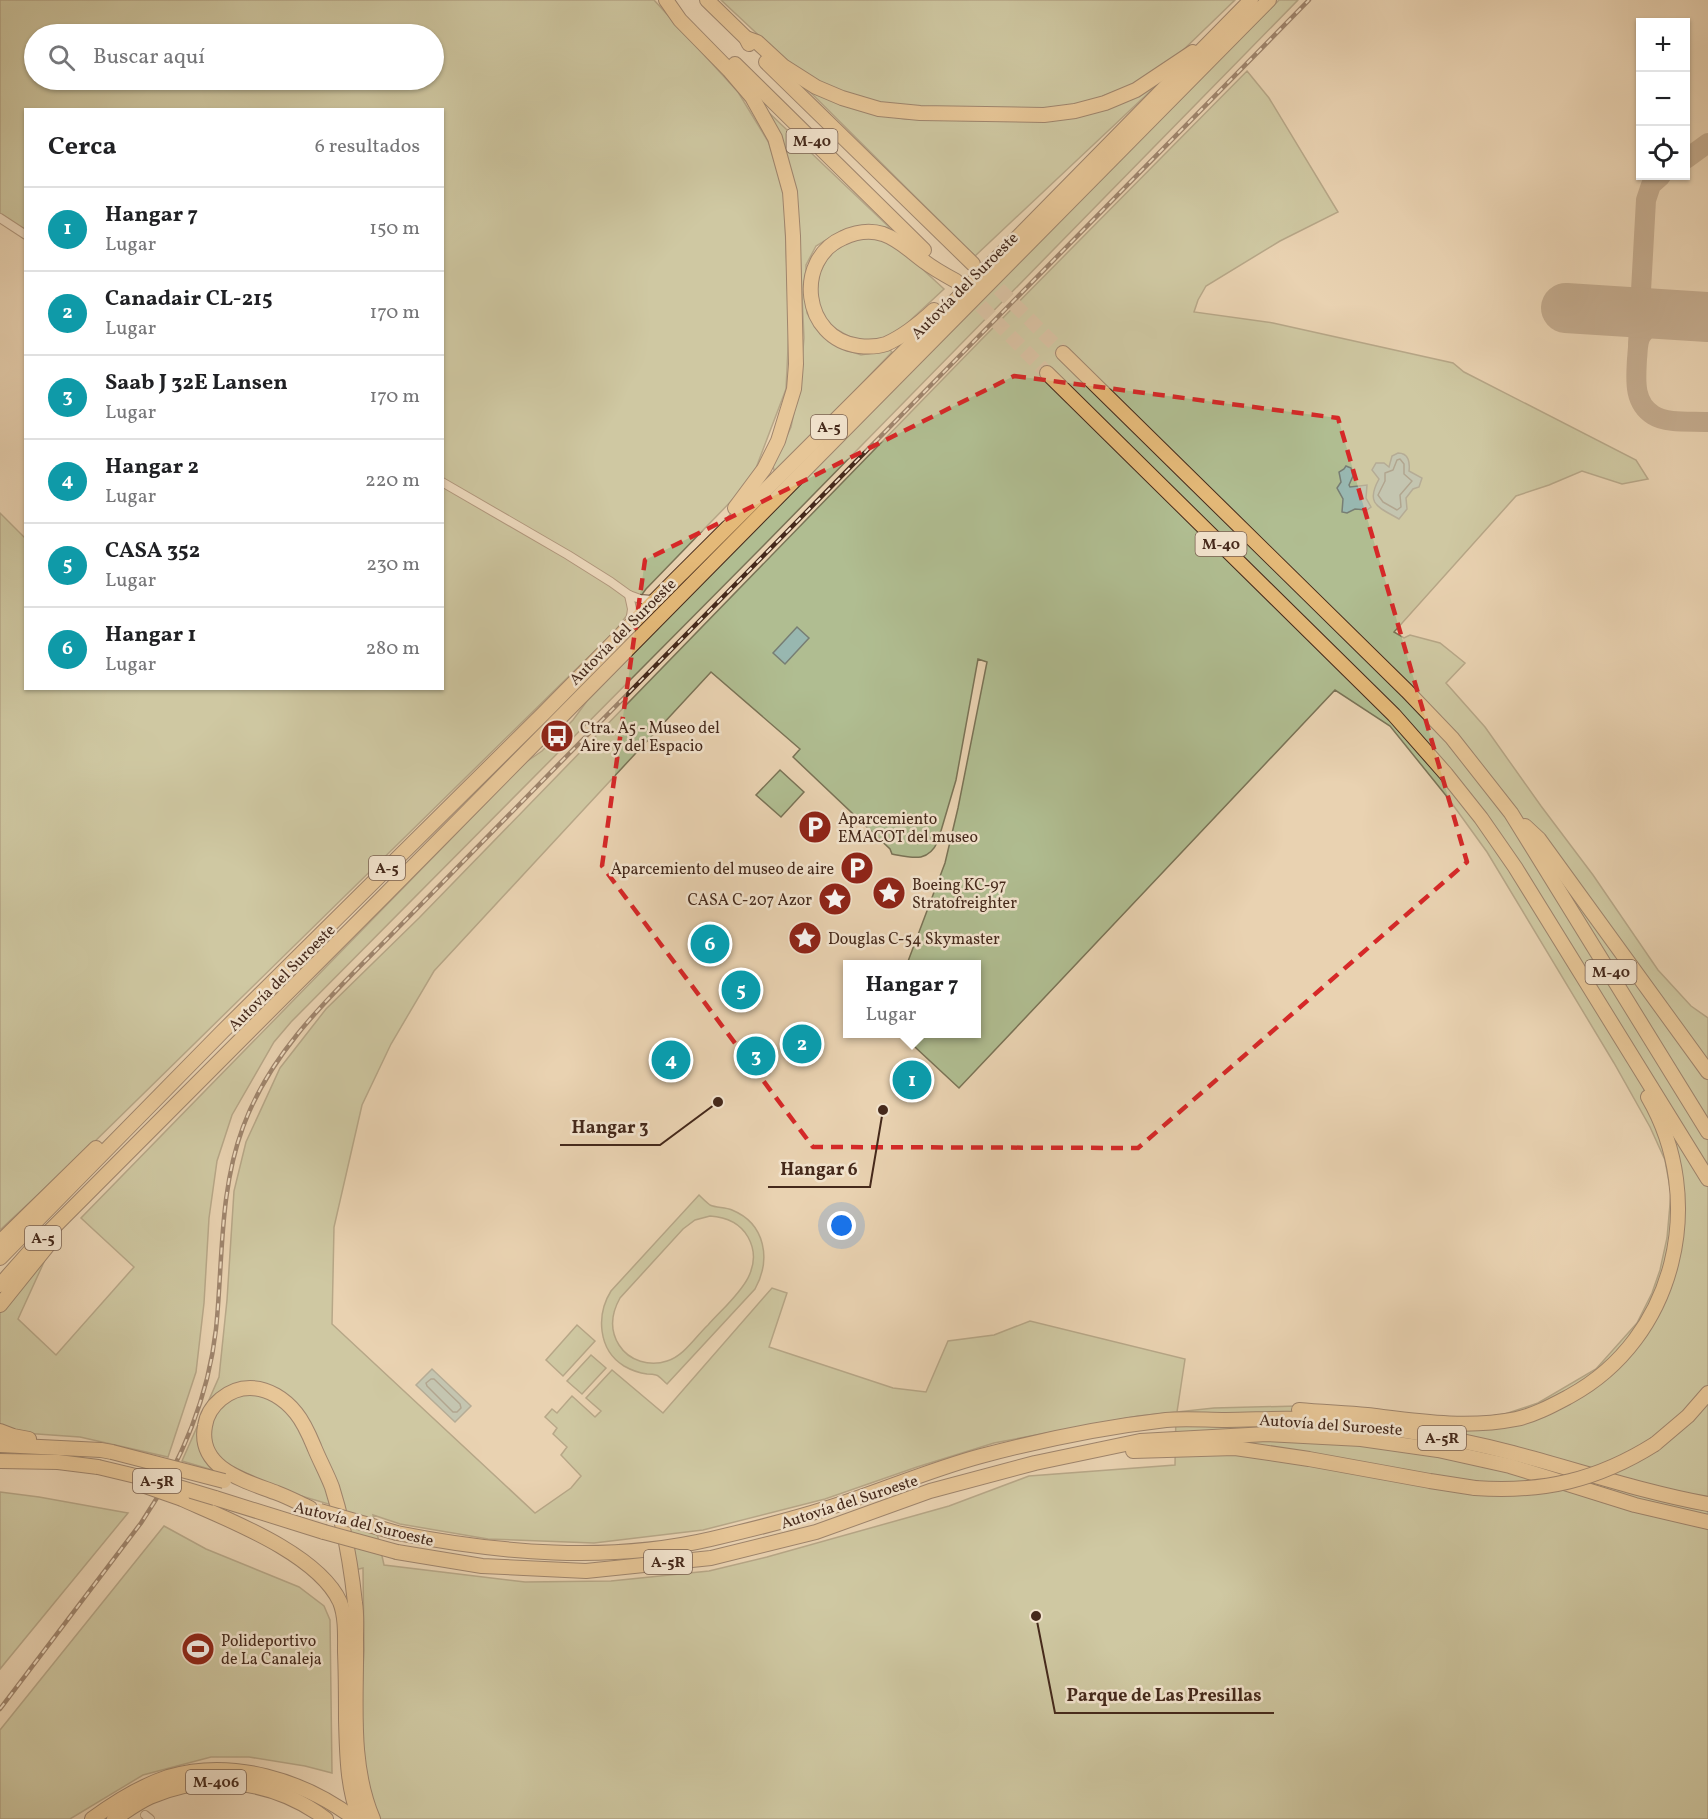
<!DOCTYPE html>
<html lang="es">
<meta charset="utf-8">
<style>
body{margin:0;font-family:Vollkorn,serif;background:#f6f6f6;color:#202124}
.controls{position:absolute;right:18px;top:18px;display:grid;overflow:hidden;border-radius:0px;box-shadow:0 2px 4px #0004}
.controls button{width:54px;height:54px;display:grid;place-items:center;padding:0;border:0;border-bottom:2px solid #e0e0e0;background:#fff;color:#202124;font:30px sans-serif}
.you{position:absolute;left:842px;top:1226px;width:21px;height:21px;margin:-15px;border:4px solid #fff;border-radius:50%;background:#1a73e8;box-shadow:0 0 0 9px #1a73e833}
.badge{display:grid;place-items:center;width:39px;height:39px;border-radius:50%;background:#8f2418;color:#fff;font-size:20px;font-weight:700}
.pin{position:absolute;translate:-50% -50%;border:3px solid #fff;box-shadow:0 2px 6px #0006}
.popup{position:absolute;left:843px;top:960px;width:138px;height:78px;box-sizing:border-box;display:grid;place-content:center;border-radius:0px;background:#fff;filter:drop-shadow(0 2px 4px #0005);font-size:20px;white-space:nowrap;color:#757577}
.popup b{font-size:22px;color:#202124}
.popup::after{content:'';position:absolute;left:50%;top:100%;margin-left:-12px;border:12px solid transparent;border-top-color:#fff}
.list{margin:0;padding:0;list-style:none}
h2{display:flex;justify-content:space-between;align-items:center;height:78px;margin:0;padding:0 24px;font-size:26px}
h2 small{font-size:20px;font-weight:400;color:#757577}
.list li{display:grid;grid-template-columns:39px 1fr auto;gap:18px;align-items:center;box-sizing:border-box;height:84px;padding:0 24px;border-top:2px solid #e0e0e0}
.list b{display:block;font-size:22px;white-space:nowrap}
.list p{margin:0;font-size:20px;white-space:nowrap;color:#757577}
.list em{font-size:20px;font-style:normal;color:#757577}
.icon{flex:none;width:33px;height:33px;fill:none;stroke:currentColor;stroke-width:2;stroke-linecap:round;stroke-linejoin:round}
.map{position:relative;flex:none;width:1708px;height:1819px;overflow:hidden}
.search{position:absolute;background:#fff;box-shadow:0 2px 4px #0004;left:24px;top:24px;width:420px;height:66px;display:flex;align-items:center;gap:15px;box-sizing:border-box;padding:0 21px;border-radius:33px;color:#757577;font-size:22px}
.panel{position:absolute;background:#fff;box-shadow:0 2px 4px #0004;left:24px;top:108px;width:420px;height:582px;border-radius:0px}
.map>svg:first-child{display:block}
.green{fill:#b0bd91;stroke:#7a7356;stroke-width:1.5;fill-rule:evenodd}
.water{fill:#98b7b0;stroke:#777e74;stroke-width:1.5}
.lines{fill:none;stroke-linecap:round;stroke-linejoin:round}
.shore{stroke:#6e7066;stroke-width:1.5}
.taxiway{stroke:#977e66;stroke-width:20}
.runway{stroke:#977e66;stroke-width:50}
.highway-tunnel{stroke:#c8b093;stroke-width:14;stroke-dasharray:14 7;stroke-linecap:butt}
.street-casing{stroke:#6e5340;stroke-width:10}
.highway-casing{stroke:#45291b;stroke-width:16}
.street{stroke:#f1e2cc;stroke-width:8}
.highway{stroke:#e4b978;stroke-width:14}
.rail-casing{stroke:#45291b;stroke-width:4.5}
.rail{stroke:#f1e2cc;stroke-width:2;stroke-dasharray:7;stroke-linecap:butt}
.highway-bridge-casing{stroke:#45291b;stroke-width:16;stroke-linecap:butt}
.highway-bridge{stroke:#e4b978;stroke-width:14}
.marked{fill:none;stroke:#d62828;stroke-width:4.5;stroke-dasharray:12 8;stroke-linejoin:round}
.labels{text-anchor:middle;stroke-width:5;stroke-linejoin:round;paint-order:stroke}
.shield{fill:#f1e2cc;stroke:#796050;stroke-width:1.5}
.shield-label{font-size:15px;font-weight:bold;fill:#45291b}
.street-label{font-size:16px;fill:#45291b;stroke:#f1e2cc}
.poi-label{font-size:16px;fill:#45291b;stroke:#f1e2cc;text-anchor:start}
.leader{fill:none;stroke:#45291b;stroke-width:2}
.callout-dot{fill:#45291b;stroke:#f1e2cc;stroke-width:2}
.callout-label{font-size:18px;text-anchor:middle;font-weight:bold;fill:#45291b;stroke:#f1e2cc;stroke-width:5;stroke-linejoin:round;paint-order:stroke}
</style>
<div class="map">
<svg width="1708" height="1819" viewBox="0 0 1708 1819">
<rect width="100%" height="100%" fill="#e9d2b1"/>
<filter id="stains"><feTurbulence type="fractalNoise" baseFrequency=".00333" numOctaves="4"/><feColorMatrix values="0 0 0 0 .2 0 0 0 0 .09 0 0 0 0 .02 0 0 0 .5 -.17"/></filter>
<radialGradient id="worn" r=".72"><stop offset=".6" stop-color="#630" stop-opacity="0"/><stop offset="1" stop-color="#630" stop-opacity=".3"/></radialGradient>
<g class="green">
<path d="M 0,0 L 654,0 L 738,92 L 769,143 L 784,194 L 789,327 L 786,389 L 756,468 L 740,492 L 646,589 L 616,630 L 85,1151 L 0,1230 L 0,513 L 25,538 L 26,688 L 442,688 L 442,110 L 26,110 L 25,233 L 0,221 ZM 34,34 L 434,34 L 434,80 L 34,80 Z"/>
<path d="M 721,0 L 1235,0 L 1177,56 L 1139,82 L 1085,103 L 1049,109 L 1004,109 L 896,106 L 870,101 L 822,84 L 782,57 Z"/>
<path d="M 1279,0 L 1298,0 L 764,545 L 291,1022 L 274,1042 L 232,1115 L 217,1161 L 209,1218 L 204,1303 L 196,1372 L 168,1457 L 80,1437 L 23,1433 L 0,1425 L 0,1312 L 49,1251 L 18,1319 L 56,1355 L 134,1267 L 81,1218 L 526,762 L 542,751 L 573,720 L 587,701 L 770,513 Z"/>
<path d="M 1176,67 L 975,256 L 803,85 L 871,113 L 905,119 L 987,121 L 1069,118 Z"/>
<path d="M 1247,71 L 1269,98 L 1338,212 L 1280,241 L 1206,286 L 1198,300 L 1194,312 L 1273,323 L 1453,363 L 1464,372 L 1636,460 L 1648,479 L 1622,484 L 1582,471 L 1549,485 L 1516,496 L 1394,632 L 1404,638 L 1410,635 L 1440,643 L 1465,663 L 1446,683 L 1485,727 L 1541,806 L 1593,875 L 1658,970 L 1691,1006 L 1708,1018 L 1708,1819 L 377,1819 L 365,1783 L 361,1710 L 364,1650 L 363,1568 L 355,1570 L 339,1507 L 182,1461 L 219,1377 L 227,1300 L 234,1191 L 246,1142 L 280,1068 L 326,1009 L 419,918 L 980,341 ZM 978,659 L 987,662 L 958,808 L 945,863 L 907,964 L 976,964 L 976,1034 L 901,1034 L 959,1088 L 1335,690 L 1390,726 L 1448,798 L 1487,852 L 1614,1063 L 1650,1127 L 1665,1160 L 1671,1193 L 1667,1238 L 1660,1270 L 1652,1293 L 1637,1323 L 1596,1369 L 1538,1403 L 1505,1414 L 1477,1418 L 1439,1418 L 1298,1406 L 1214,1408 L 1177,1412 L 1185,1359 L 1030,1321 L 994,1335 L 948,1341 L 926,1392 L 893,1388 L 769,1347 L 787,1293 L 772,1288 L 663,1413 L 612,1370 L 586,1398 L 601,1411 L 595,1417 L 572,1396 L 557,1413 L 552,1409 L 545,1417 L 557,1428 L 553,1434 L 567,1447 L 561,1455 L 581,1476 L 571,1488 L 535,1513 L 332,1324 L 334,1227 L 362,1105 L 391,1044 L 434,971 L 711,672 L 800,749 L 793,757 L 890,849 L 892,854 C 913,858 928,863 938,841 L 956,780 ZM 1176,1412 L 1175,1465 L 1029,1476 L 949,1506 L 767,1557 L 709,1571 L 611,1581 L 525,1582 L 384,1565 L 373,1515 L 400,1524 L 488,1539 L 594,1543 L 703,1530 L 825,1499 L 917,1467 L 994,1443 L 1138,1416 Z"/>
<path d="M 765,109 L 890,228 L 869,225 L 841,231 L 816,246 L 806,265 L 806,287 L 807,313 L 816,328 L 826,338 L 844,349 L 861,355 L 890,350 L 892,352 L 775,474 L 773,466 L 791,427 L 800,383 L 804,338 L 800,251 Z"/>
<path d="M 868,236 L 887,241 L 905,253 L 944,289 L 902,328 L 887,338 L 863,341 L 848,336 L 829,325 L 819,309 L 817,292 L 819,274 L 829,255 L 851,240 Z"/>
<path d="M 780,770 L 804,792 L 781,817 L 756,795 Z"/>
<path d="M 699,1195 C 702,1198 706,1202 710,1205 C 716,1208 725,1207 732,1210 C 766,1224 771,1260 755,1289 L 667,1384 C 664,1382 660,1376 656,1375 C 653,1374 650,1374 647,1374 C 639,1373 631,1370 624,1366 C 598,1350 596,1315 611,1291 ZM 710,1216 C 725,1217 740,1223 748,1237 C 768,1273 729,1301 708,1325 C 696,1336 684,1356 667,1361 C 650,1367 629,1361 619,1345 C 609,1329 611,1314 620,1298 L 683,1229 L 695,1220 Z"/>
<path d="M 577,1325 L 595,1341 L 563,1376 L 546,1360 Z"/>
<path d="M 591,1355 L 606,1368 L 582,1394 L 567,1381 Z"/>
<path d="M 0,1492 L 39,1497 L 128,1513 L 0,1669 Z"/>
<path d="M 164,1526 L 206,1549 L 299,1587 L 324,1606 L 330,1620 L 332,1773 L 305,1766 L 249,1757 L 211,1757 L 143,1775 L 70,1819 L 0,1819 L 0,1730 Z"/>
</g>
<g class="water">
<path d="M 1398,453 C 1409,453 1410,463 1409,471 L 1422,478 L 1419,487 L 1413,489 L 1406,498 L 1407,509 L 1399,519 C 1378,507 1365,504 1379,479 L 1372,470 L 1376,463 L 1384,463 L 1389,467 L 1392,456 Z"/>
<path d="M 1346,466 L 1351,468 L 1353,476 L 1349,485 L 1350,487 L 1367,485 L 1366,498 L 1371,507 L 1367,510 L 1355,509 L 1347,513 L 1342,512 L 1343,499 L 1337,488 L 1341,482 L 1339,472 L 1344,469 Z"/>
<path d="M 797,627 L 809,638 L 785,664 L 773,653 Z"/>
<path d="M 432,1369 L 471,1406 L 455,1422 L 416,1385 Z"/>
</g>
<g class="lines">
<g class="shore">
<path d="M 1400,459 L 1404,464 L 1404,474 L 1412,481 L 1400,495 L 1401,507 L 1397,510 L 1383,502 L 1378,495 L 1385,481 L 1385,473 L 1393,470 L 1397,460 Z"/>
<path d="M 431,1379 L 434,1379 L 460,1404 L 461,1408 L 457,1412 L 453,1412 L 427,1386 L 426,1383 Z"/>
</g>
<g class="taxiway">
<path d="M 1686,159 L 1708,143"/>
<path d="M 1676,315 C 1663,318 1649,324 1641,336 C 1637,343 1638,352 1637,359 C 1636,379 1633,402 1653,415 C 1667,424 1691,421 1708,422"/>
<path d="M 1638,345 L 1646,200 L 1651,185 L 1661,176"/>
</g>
<path class="runway" d="M 1566,308 L 1708,317"/>
<g class="highway-tunnel">
<path d="M 984,274 L 1063,353"/>
<path d="M 966,291 L 1047,373"/>
</g>
<defs>
<g id="street">
<path d="M 0,218 L 26,235"/>
<path d="M 442,482 L 568,555 L 611,582 L 629,595 L 640,599 L 654,600"/>
<path d="M 629,595 L 632,609 L 630,623"/>
<path d="M 145,1815 L 150,1819"/>
</g>
<g id="highway">
<path d="M 666,0 L 680,20 L 729,70 L 752,97 L 775,138 L 790,192 L 793,236 L 796,364 L 794,389 L 778,441 L 764,469 L 735,508"/>
<path d="M 707,0 L 746,38 L 749,44"/>
<path d="M 746,38 L 757,42 L 783,66 L 816,87 L 842,98 L 879,109 L 920,113 L 1044,115 L 1075,111 L 1105,103 L 1136,90 L 1193,52"/>
<path d="M 766,62 L 973,264"/>
<path d="M 735,64 L 924,250"/>
<path d="M 934,310 C 920,323 904,336 886,344 C 877,347 868,347 859,346 C 802,339 794,259 843,238 C 856,232 870,230 883,234 C 900,240 911,252 925,262 C 934,269 945,275 956,281"/>
<path d="M 1063,353 L 1407,691 L 1452,738 L 1511,813 L 1708,1132"/>
<path d="M 1047,373 L 1394,715 L 1446,774 L 1481,818 L 1515,867 L 1708,1179"/>
<path d="M 1525,826 L 1539,839 L 1708,1072"/>
<path d="M 0,1242 L 96,1148"/>
<path d="M 0,1258 L 222,1032 L 544,713 L 674,581 L 949,307 L 1251,0"/>
<path d="M 0,1285 L 31,1250 L 384,896 L 1269,0"/>
<path d="M 0,1305 L 53,1239"/>
<path d="M 1299,1410 C 1321,1412 1344,1413 1367,1415 C 1417,1421 1466,1429 1516,1419 C 1535,1415 1553,1405 1570,1396 C 1676,1338 1708,1200 1648,1097"/>
<path d="M 0,1431 L 13,1436 L 29,1439"/>
<path d="M 1655,1444 L 1688,1416 L 1708,1393"/>
<path d="M 0,1445 L 101,1450 L 112,1452"/>
<path d="M 1133,1451 L 1235,1448 L 1309,1459 L 1430,1481 L 1475,1488"/>
<path d="M 0,1461 L 58,1462 L 98,1467"/>
<path d="M 215,1498 L 324,1532"/>
<path d="M 182,1499 C 229,1520 318,1554 340,1602 C 346,1617 345,1636 345,1652 C 346,1675 346,1697 346,1720 C 347,1752 347,1789 360,1819"/>
<path d="M 310,1508 C 299,1503 288,1497 277,1493 C 246,1481 197,1469 205,1426 C 208,1405 229,1388 250,1388 C 268,1388 285,1399 296,1413 C 305,1424 310,1437 315,1449 C 320,1461 327,1474 332,1487 C 343,1522 351,1565 355,1603 C 357,1615 356,1627 356,1639 C 357,1699 349,1763 373,1819"/>
<path d="M 397,1533 C 499,1553 608,1563 711,1539 C 750,1530 790,1520 828,1508 C 879,1492 929,1470 981,1456 C 1041,1440 1104,1427 1166,1420 C 1185,1418 1206,1420 1226,1420 C 1251,1420 1276,1418 1300,1419 C 1371,1424 1444,1435 1513,1453 C 1578,1470 1642,1492 1708,1504"/>
<path d="M 397,1552 L 482,1566 L 586,1571 L 711,1558 L 816,1532 L 930,1491 L 1035,1463 L 1140,1441 L 1267,1434 L 1361,1439 L 1438,1450 L 1510,1466 L 1635,1505 L 1708,1522"/>
<path d="M 92,1819 C 115,1802 141,1786 168,1777 C 232,1758 303,1780 355,1819"/>
<path d="M 114,1819 C 125,1812 137,1803 150,1797 C 209,1771 275,1781 326,1819"/>
</g>
</defs>
<use href="#street" class="street-casing"/>
<use href="#highway" class="highway-casing"/>
<use href="#street" class="street"/>
<use href="#highway" class="highway"/>
<defs>
<path id="rail" d="M 0,1709 L 141,1523 C 180,1465 208,1399 216,1329 C 223,1261 219,1192 243,1127 C 272,1048 335,992 392,934 L 1309,0"/>
</defs>
<use href="#rail" class="rail-casing"/>
<use href="#rail" class="rail"/>
<defs>
<g id="highway-bridge">
<path d="M 112,1452 L 224,1481"/>
<path d="M 98,1467 L 165,1483 L 215,1498"/>
<path d="M 142,1485 L 182,1499"/>
<path d="M 1475,1488 C 1543,1493 1598,1480 1655,1444"/>
<path d="M 320,1511 L 397,1533"/>
<path d="M 324,1532 L 397,1552"/>
</g>
</defs>
<use href="#highway-bridge" class="highway-bridge-casing"/>
<use href="#highway-bridge" class="highway-bridge"/>
</g>
<path d="M0 0H1708V1819H0ZM 1014,376 L 1338,418 L 1467,862 L 1138,1148 L 813,1147 L 602,866 L 645,560 Z" fill="#e9d2b1" fill-opacity=".55" fill-rule="evenodd"/>
<path class="marked" d="M 1014,376 L 1338,418 L 1467,862 L 1138,1148 L 813,1147 L 602,866 L 645,560 Z"/>
<defs>
<symbol id="bus-disc" viewBox="-11 -11 22 22"><circle r="9.5" fill="#8f2418" stroke="#f1e2cc"/><path d="M-5-6H5V4H4V6H2V4H-2V6H-4V4H-5ZM-3.5-4V0h7V-4ZM-3.5 1.2v1.5H-2V1.2ZM2 1.2v1.5H3.5V1.2Z" fill="#fff"/></symbol>
<symbol id="parking-disc" viewBox="-11 -11 22 22"><circle r="9.5" fill="#8f2418" stroke="#f1e2cc"/><path d="M-3.5-5.5H1a3.5 3.5 0 0 1 0 7H-1V5.5H-3.5ZM-1-3.4V-.6H.8a1.4 1.4 0 0 0 0-2.8Z" fill="#fff"/></symbol>
<symbol id="sight-disc" viewBox="-11 -11 22 22"><circle r="9.5" fill="#8f2418" stroke="#f1e2cc"/><path d="M0-6L1.8-2.2L6-1.7L2.9 1.2L3.7 5.4L0 3.3L-3.7 5.4L-2.9 1.2L-6-1.7L-1.8-2.2Z" fill="#fff"/></symbol>
<symbol id="stadium-disc" viewBox="-11 -11 22 22"><circle r="9.5" fill="#8f2418" stroke="#f1e2cc"/><path d="M0-5a6.5 5 0 1 0 0 10a6.5 5 0 1 0 0-10ZM-3.5-1.8h7v3.6h-7Z" fill="#fff"/></symbol>
</defs>
<g fill-rule="evenodd">
<use href="#bus-disc" x="538" y="717" width="38" height="38"/>
<use href="#parking-disc" x="796" y="808" width="38" height="38"/>
<use href="#parking-disc" x="838" y="849" width="38" height="38"/>
<use href="#sight-disc" x="870" y="874" width="38" height="38"/>
<use href="#sight-disc" x="816" y="880" width="38" height="38"/>
<use href="#sight-disc" x="786" y="919" width="38" height="38"/>
<use href="#stadium-disc" x="179" y="1630" width="38" height="38"/>
</g>
<g class="labels">
<g class="shield">
<rect x="786.5" y="129" width="51" height="24" rx="4.5"/>
<rect x="811" y="415" width="36" height="24" rx="4.5"/>
<rect x="1195.5" y="532" width="51" height="24" rx="4.5"/>
<rect x="369" y="856" width="36" height="24" rx="4.5"/>
<rect x="1585.5" y="960" width="51" height="24" rx="4.5"/>
<rect x="25" y="1226" width="36" height="24" rx="4.5"/>
<rect x="1418" y="1426" width="48" height="24" rx="4.5"/>
<rect x="133" y="1469" width="48" height="24" rx="4.5"/>
<rect x="644" y="1550" width="48" height="24" rx="4.5"/>
<rect x="186" y="1770" width="60" height="24" rx="4.5"/>
</g>
<g class="shield-label">
<text x="812" y="146">M-40</text>
<text x="829" y="432">A-5</text>
<text x="1221" y="549">M-40</text>
<text x="387" y="873">A-5</text>
<text x="1611" y="977">M-40</text>
<text x="43" y="1243">A-5</text>
<text x="1442" y="1443">A-5R</text>
<text x="157" y="1486">A-5R</text>
<text x="668" y="1567">A-5R</text>
<text x="216" y="1787">M-406</text>
</g>
<g class="street-label">
<text transform="translate(964 285) rotate(-45)" y="6">Autovía del Suroeste</text>
<text transform="translate(622 631) rotate(-45)" y="6">Autovía del Suroeste</text>
<text transform="translate(281 977) rotate(-45)" y="6">Autovía del Suroeste</text>
<text transform="translate(1331 1424) rotate(4)" y="6">Autovía del Suroeste</text>
<text transform="translate(849 1501) rotate(-18)" y="6">Autovía del Suroeste</text>
<text transform="translate(364 1523) rotate(14)" y="6">Autovía del Suroeste</text>
</g>
<g class="poi-label">
<text x="580" y="733">Ctra. A5 - Museo del<tspan x="580" dy="18">Aire y del Espacio</tspan></text>
<text x="838" y="824">Aparcemiento<tspan x="838" dy="18">EMACOT del museo</tspan></text>
<text x="834" y="874" text-anchor="end">Aparcemiento del museo de aire</text>
<text x="912" y="890">Boeing KC-97<tspan x="912" dy="18">Stratofreighter</tspan></text>
<text x="812" y="905" text-anchor="end">CASA C-207 Azor</text>
<text x="828" y="944">Douglas C-54 Skymaster</text>
<text x="221" y="1646">Polideportivo<tspan x="221" dy="18">de La Canaleja</tspan></text>
</g>
</g>
<path class="leader" d="M718 1102L660 1145H560M883 1110L870 1187H768M1036 1616L1055 1713H1274"/>
<g class="callout-dot">
<circle cx="718" cy="1102" r="6"/>
<circle cx="883" cy="1110" r="6"/>
<circle cx="1036" cy="1616" r="6"/>
</g>
<g class="callout-label">
<text x="610" y="1133">Hangar 3</text>
<text x="819" y="1175">Hangar 6</text>
<text x="1164" y="1701">Parque de Las Presillas</text>
</g>
<rect width="100%" height="100%" filter="url(#stains)"/>
<rect width="100%" height="100%" fill="url(#worn)"/>
</svg>
<div class="controls">
<button>+</button>
<button>−</button>
<button><svg class="icon" aria-label="locate" viewBox="0 0 24 24"><circle cx="12" cy="12" r="6"/><path d="M12 2v4M12 18v4M2 12h4M18 12h4"/></svg></button>
</div>
<div class="you"></div>
<div class="pin badge" style="left:912px;top:1080px;background:#0f9aa8">1</div>
<div class="popup"><b>Hangar 7</b>Lugar</div>
<div class="pin badge" style="left:802px;top:1044px;background:#0f9aa8">2</div>
<div class="pin badge" style="left:756px;top:1056px;background:#0f9aa8">3</div>
<div class="pin badge" style="left:671px;top:1060px;background:#0f9aa8">4</div>
<div class="pin badge" style="left:741px;top:990px;background:#0f9aa8">5</div>
<div class="pin badge" style="left:710px;top:944px;background:#0f9aa8">6</div>
<div class="search"><svg class="icon" aria-label="search" viewBox="0 0 24 24"><circle cx="10" cy="10" r="6"/><path d="M15 15l6 6"/></svg>Buscar aquí</div>
<section class="panel">
<h2>Cerca<small>6 resultados</small></h2>
<ul class="list">
<li><span class="badge" style="background:#0f9aa8">1</span><div><b>Hangar 7</b><p>Lugar</p></div><em>150 m</em></li>
<li><span class="badge" style="background:#0f9aa8">2</span><div><b>Canadair CL-215</b><p>Lugar</p></div><em>170 m</em></li>
<li><span class="badge" style="background:#0f9aa8">3</span><div><b>Saab J 32E Lansen</b><p>Lugar</p></div><em>170 m</em></li>
<li><span class="badge" style="background:#0f9aa8">4</span><div><b>Hangar 2</b><p>Lugar</p></div><em>220 m</em></li>
<li><span class="badge" style="background:#0f9aa8">5</span><div><b>CASA 352</b><p>Lugar</p></div><em>230 m</em></li>
<li><span class="badge" style="background:#0f9aa8">6</span><div><b>Hangar 1</b><p>Lugar</p></div><em>280 m</em></li>
</ul>
</section>
</div>
